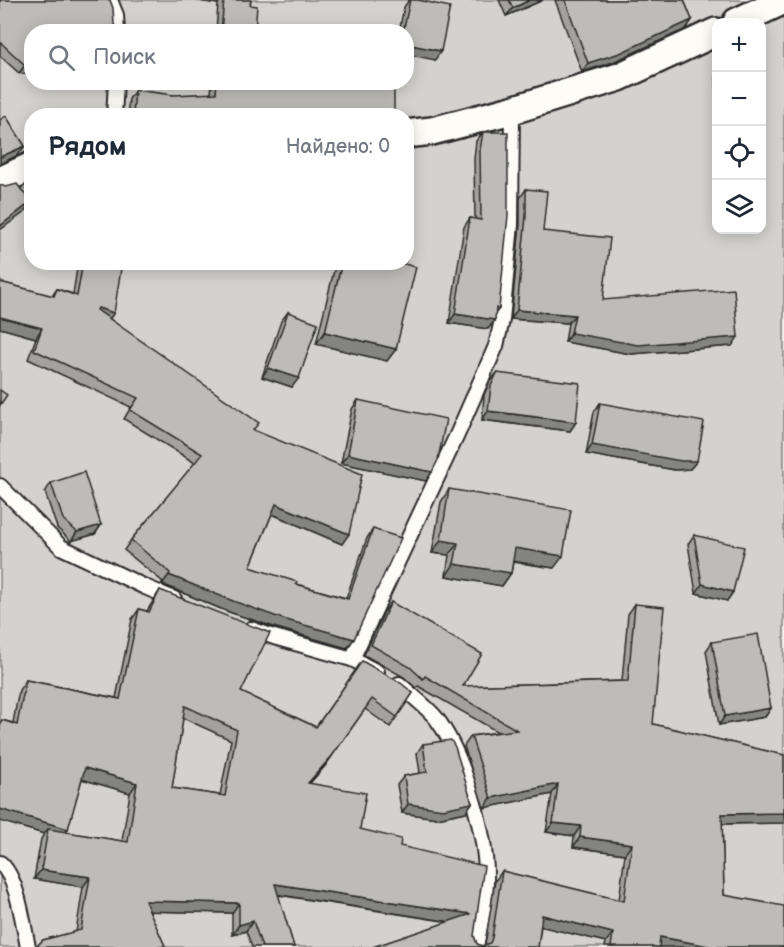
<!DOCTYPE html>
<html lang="ru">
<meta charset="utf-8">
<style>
body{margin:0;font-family:"Balsamiq Sans",sans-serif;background:#f2f2f3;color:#1f2937}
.controls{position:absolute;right:18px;top:18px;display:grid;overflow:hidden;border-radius:12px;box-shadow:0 3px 15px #0003}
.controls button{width:54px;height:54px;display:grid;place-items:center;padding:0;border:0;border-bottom:2px solid #e0e1e3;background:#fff;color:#1f2937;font:30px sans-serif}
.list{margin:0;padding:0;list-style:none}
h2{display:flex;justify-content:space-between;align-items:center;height:78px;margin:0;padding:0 24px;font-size:26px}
h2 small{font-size:20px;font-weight:400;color:#747a83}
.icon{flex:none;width:33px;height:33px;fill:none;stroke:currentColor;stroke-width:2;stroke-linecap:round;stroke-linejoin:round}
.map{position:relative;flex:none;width:784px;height:947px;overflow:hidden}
.search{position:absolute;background:#fff;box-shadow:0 3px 15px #0003;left:24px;top:24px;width:390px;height:66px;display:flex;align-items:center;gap:15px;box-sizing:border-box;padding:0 21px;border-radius:24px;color:#747a83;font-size:22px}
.panel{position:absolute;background:#fff;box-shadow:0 3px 15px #0003;left:24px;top:108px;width:390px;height:162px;border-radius:24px}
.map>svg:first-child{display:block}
.green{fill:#d3d2cf;stroke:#7f7e7d;stroke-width:1.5;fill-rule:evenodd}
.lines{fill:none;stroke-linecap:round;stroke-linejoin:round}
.service-casing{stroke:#2b2b2b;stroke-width:18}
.minor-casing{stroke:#2b2b2b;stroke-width:32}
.service{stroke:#fdfcf7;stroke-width:14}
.minor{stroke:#fdfcf7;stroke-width:27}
.wall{fill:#a3a29e;stroke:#2b2b2b;stroke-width:1.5;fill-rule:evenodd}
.shaded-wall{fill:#848481;stroke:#2b2b2b;stroke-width:1.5}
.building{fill:#bdbcb8;stroke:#2b2b2b;stroke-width:1.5;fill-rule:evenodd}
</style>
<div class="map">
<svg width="784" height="947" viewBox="0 0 784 947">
<rect width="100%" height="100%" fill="#f0efeb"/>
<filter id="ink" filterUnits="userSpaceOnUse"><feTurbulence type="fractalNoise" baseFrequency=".0167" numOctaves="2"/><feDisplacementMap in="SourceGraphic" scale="12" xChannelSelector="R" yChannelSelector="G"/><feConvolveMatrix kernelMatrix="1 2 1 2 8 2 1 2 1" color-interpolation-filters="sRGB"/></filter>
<g filter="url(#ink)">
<path class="green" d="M 0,0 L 784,0 L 784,947 L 0,947 L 0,201 L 31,186 L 32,262 L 406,262 L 406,116 L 32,116 L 31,175 L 0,185 ZM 716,22 L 762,22 L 762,230 L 716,230 ZM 32,32 L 406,32 L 406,82 L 32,82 Z"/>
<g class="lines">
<defs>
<g id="service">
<path d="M 110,0 L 116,15 L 117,32"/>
<path d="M 114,116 L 116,82"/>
<path d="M 0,486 L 61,547 L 145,587 L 174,599"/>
<path d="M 251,629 L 274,637 L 352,659 L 377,672"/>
<path d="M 352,659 L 457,435 L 496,346 L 502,320 L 511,224 L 512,110"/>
<path d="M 399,684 C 411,695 426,706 436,718 C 463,753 487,835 486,879 C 486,902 480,925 476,947"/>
<path d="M 0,863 C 18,878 23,924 28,947"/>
</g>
<g id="minor">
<path d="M 737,22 L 784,0"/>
<path d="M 406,134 L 432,131 L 512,110 L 619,77 L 716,32"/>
<path d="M 0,181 L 32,166"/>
</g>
</defs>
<use href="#service" class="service-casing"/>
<use href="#minor" class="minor-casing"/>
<use href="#service" class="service"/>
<use href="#minor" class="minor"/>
</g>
<g class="wall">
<path d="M 0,0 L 32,32 L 32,75 L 19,73 L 0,56 Z"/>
<path d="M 193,0 L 251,0 L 250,5 L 255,31 L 256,32 L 216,32 L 218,4 Z"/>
<path d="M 409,0 L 418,0 L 435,60 L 406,32 L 399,32 L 404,7 Z"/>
<path d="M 499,0 L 543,0 L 506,16 Z"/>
<path d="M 555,0 L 684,0 L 692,20 L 686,29 L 613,62 L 582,72 Z"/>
<path d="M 212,82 L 286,82 L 286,88 L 394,116 L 127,116 L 129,99 L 135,90 L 173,95 L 211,94 Z"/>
<path d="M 483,132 L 499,309 L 495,314 L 495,320 L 488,329 L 449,323 L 464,227 L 470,218 L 475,219 L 474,159 L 476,141 Z"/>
<path d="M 526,189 L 543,231 L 603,300 L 732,346 L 631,354 L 565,342 L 568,323 L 511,319 L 520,225 L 520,198 Z"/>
<path d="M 78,262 L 122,262 L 110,319 L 253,430 L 342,544 L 272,514 L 250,567 L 296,584 L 346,598 L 367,538 L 373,529 L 347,648 L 277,628 L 226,611 L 162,584 L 163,582 L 124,550 L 131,540 L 195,463 L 124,419 L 131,407 L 28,359 L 36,338 L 0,328 L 0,282 L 52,296 L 57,289 L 73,294 Z"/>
<path d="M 336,262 L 396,262 L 396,349 L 387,361 L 316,344 Z"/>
<path d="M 288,312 L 292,387 L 262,377 L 281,321 Z"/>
<path d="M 497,373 L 576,422 L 570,431 L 482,420 L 484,395 L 490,381 Z"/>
<path d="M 358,400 L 432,472 L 426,481 L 341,463 L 352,409 Z"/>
<path d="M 600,403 L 697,461 L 690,469 L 675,470 L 586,454 L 594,412 Z"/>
<path d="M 51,483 L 101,525 L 95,534 L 71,541 L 57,528 L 45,492 Z"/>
<path d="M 449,489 L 554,568 L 513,562 L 511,573 L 502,586 L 446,576 L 449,555 L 432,553 L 441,502 Z"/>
<path d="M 694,535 L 733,592 L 727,601 L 696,593 L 688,544 Z"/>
<path d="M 160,590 L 241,692 L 316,727 L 362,661 L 413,693 L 390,727 L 365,709 L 325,766 L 310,783 L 360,829 L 400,846 L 474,936 L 477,944 L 482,946 L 485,945 L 495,881 L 502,871 L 619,900 L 625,854 L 573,847 L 574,836 L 546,832 L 552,794 L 484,808 L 464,746 L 471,736 L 498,732 L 418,686 L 416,688 L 404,677 L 364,655 L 384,612 L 391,602 L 463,686 L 622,681 L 628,614 L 635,604 L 653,724 L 784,755 L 784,823 L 722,824 L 724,895 L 784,947 L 605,947 L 606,942 L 541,926 L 538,947 L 373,947 L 449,922 L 278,895 L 294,947 L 252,947 L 246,931 L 232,935 L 232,913 L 149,911 L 165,946 L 164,947 L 37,947 L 43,940 L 76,932 L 83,887 L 34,879 L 41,839 L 44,834 L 0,821 L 0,723 L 2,720 L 13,723 L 19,690 L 26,680 L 116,698 L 132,619 L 139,609 L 147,611 ZM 183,718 L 231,740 L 220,795 L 172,788 ZM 82,779 L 130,793 L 122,841 L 66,832 Z"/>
<path d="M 712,642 L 771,708 L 765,717 L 719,725 L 706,651 Z"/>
<path d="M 423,744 L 466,812 L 437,818 L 402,813 L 397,785 L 404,776 L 420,773 L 417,753 Z"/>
</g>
<g class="shaded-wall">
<path d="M 193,0 L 221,0 L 218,4 Z"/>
<path d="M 530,0 L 543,0 L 506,16 L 513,8 Z"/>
<path d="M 692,20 L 686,29 L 613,62 L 582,72 L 588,63 Z"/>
<path d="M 406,44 L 441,51 L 435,60 L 406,54 Z"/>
<path d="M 25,65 L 32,66 L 32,75 L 19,73 Z"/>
<path d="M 25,146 L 18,155 L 0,164 L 0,157 Z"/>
<path d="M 31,202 L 25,212 L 0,230 L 0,226 Z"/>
<path d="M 98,308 L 114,313 L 107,322 L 92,317 Z"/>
<path d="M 517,310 L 575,315 L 568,323 L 511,319 Z"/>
<path d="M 455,314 L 495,320 L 488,329 L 449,323 Z"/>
<path d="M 0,317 L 42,328 L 36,338 L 0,328 Z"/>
<path d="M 325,332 L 396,349 L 387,361 L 316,344 Z"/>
<path d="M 571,333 L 738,337 L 732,346 L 631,354 L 565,342 Z"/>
<path d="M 268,368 L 299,378 L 292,387 L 262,377 Z"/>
<path d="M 488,411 L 576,422 L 570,431 L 482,420 Z"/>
<path d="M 592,445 L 697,461 L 690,469 L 675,470 L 586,454 Z"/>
<path d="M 348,454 L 432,472 L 426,481 L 341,463 Z"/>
<path d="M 276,504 L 349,534 L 342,544 L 270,513 Z"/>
<path d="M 101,525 L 95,534 L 71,541 L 77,532 Z"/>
<path d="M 441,540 L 458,543 L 449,555 L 432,553 Z"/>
<path d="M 515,548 L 563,556 L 554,568 L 506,560 Z"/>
<path d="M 454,564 L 511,573 L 502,586 L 446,576 Z"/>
<path d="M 169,575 L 354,639 L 347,648 L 277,628 L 226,611 L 162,584 Z"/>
<path d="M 702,584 L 733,592 L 727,601 L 696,593 Z"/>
<path d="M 771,708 L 765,717 L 719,725 L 725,716 Z"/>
<path d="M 332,756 L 325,766 L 301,793 L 308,783 Z"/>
<path d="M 85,768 L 137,783 L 130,793 L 78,778 Z"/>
<path d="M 558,784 L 552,794 L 484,808 L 491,798 Z"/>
<path d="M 472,803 L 466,812 L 437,818 L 402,813 L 408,804 Z"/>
<path d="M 0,809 L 68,829 L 61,839 L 48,829 L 44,834 L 0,821 Z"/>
<path d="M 784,813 L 784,823 L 715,824 L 722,814 Z"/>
<path d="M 553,823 L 581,826 L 574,836 L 546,832 Z"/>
<path d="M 580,837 L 632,844 L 625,854 L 573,847 Z"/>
<path d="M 41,870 L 90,877 L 83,887 L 34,879 Z"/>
<path d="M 275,884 L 471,914 L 464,924 L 268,893 Z"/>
<path d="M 145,901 L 239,903 L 232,913 L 138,911 Z"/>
<path d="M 542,915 L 613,933 L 606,942 L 535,925 Z"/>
<path d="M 253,921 L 246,931 L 232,935 L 239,925 Z"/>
<path d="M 660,937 L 714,947 L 654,947 Z"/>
</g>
<g class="building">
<path d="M 0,0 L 110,0 L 113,8 L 114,24 L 117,30 L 117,32 L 32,32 L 32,66 L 25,65 L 0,42 Z"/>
<path d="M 224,0 L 251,0 L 250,5 L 257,6 L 255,31 L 256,32 L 221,32 Z"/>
<path d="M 410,0 L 418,0 L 450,7 L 441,51 L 406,44 L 406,32 L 403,32 Z"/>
<path d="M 509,0 L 530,0 L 513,8 Z"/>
<path d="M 565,0 L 684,0 L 692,20 L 620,53 L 588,63 Z"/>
<path d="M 217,82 L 286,82 L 286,88 L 394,85 L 394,116 L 133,116 L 135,90 L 173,95 L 216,93 Z"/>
<path d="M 6,116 L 25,146 L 0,157 L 0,120 Z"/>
<path d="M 483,132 L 508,132 L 508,215 L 499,309 L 496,308 L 495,320 L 455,314 L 470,218 L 481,220 L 480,150 Z"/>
<path d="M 17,184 L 31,202 L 0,226 L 0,185 L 6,187 Z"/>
<path d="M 526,189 L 547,191 L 543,231 L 610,238 L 603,300 L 734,289 L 738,337 L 638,345 L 571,333 L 575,315 L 517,310 L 526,216 Z"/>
<path d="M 83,262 L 122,262 L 114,313 L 98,308 L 97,310 L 259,423 L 253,430 L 362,474 L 349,534 L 276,504 L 250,567 L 297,582 L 296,584 L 348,599 L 373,529 L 401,538 L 354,639 L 283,619 L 233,601 L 169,575 L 170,573 L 131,540 L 202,454 L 130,410 L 138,398 L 34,350 L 42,328 L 0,317 L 0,282 L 54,296 L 57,289 L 77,296 Z"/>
<path d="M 342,262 L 396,262 L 416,267 L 396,349 L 325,332 Z"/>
<path d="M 288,312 L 318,323 L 299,378 L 268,368 Z"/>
<path d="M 497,373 L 580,383 L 576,422 L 488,411 L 491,386 Z"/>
<path d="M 0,390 L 7,395 L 0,405 Z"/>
<path d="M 358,400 L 446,419 L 438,460 L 432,472 L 348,454 Z"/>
<path d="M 600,403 L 704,422 L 697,461 L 681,461 L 592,445 Z"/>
<path d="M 84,472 L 101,525 L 77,532 L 63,519 L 51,483 Z"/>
<path d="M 449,489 L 571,510 L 563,556 L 515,548 L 511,573 L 454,564 L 458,543 L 441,540 Z"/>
<path d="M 694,535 L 744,547 L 733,592 L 702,584 Z"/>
<path d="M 160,590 L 270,633 L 241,692 L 316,727 L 362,661 L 401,683 L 413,693 L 397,717 L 372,699 L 332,756 L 308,783 L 366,793 L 360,829 L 401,839 L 400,846 L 484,866 L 474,936 L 477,944 L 482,946 L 490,943 L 492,938 L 502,871 L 624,901 L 632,844 L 580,837 L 581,826 L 553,823 L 558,784 L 491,798 L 471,736 L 517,730 L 425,676 L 423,679 L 410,667 L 371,645 L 391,602 L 482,654 L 463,686 L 628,681 L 635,604 L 664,607 L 653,724 L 784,755 L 784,813 L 722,814 L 724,895 L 784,906 L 784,947 L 714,947 L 660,937 L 659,947 L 611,947 L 613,933 L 542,915 L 538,947 L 373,947 L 471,914 L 275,884 L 294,947 L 262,947 L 253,921 L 239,925 L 239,903 L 145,901 L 165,946 L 160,947 L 39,947 L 38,945 L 43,940 L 81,930 L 90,877 L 41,870 L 48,829 L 128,842 L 137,783 L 85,768 L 68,829 L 0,809 L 0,726 L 2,720 L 17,725 L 26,680 L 120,699 L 139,609 L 149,612 ZM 185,706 L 237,730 L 225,796 L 172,788 Z"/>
<path d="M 758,634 L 771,708 L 725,716 L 712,642 Z"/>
<path d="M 451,740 L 455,747 L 472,803 L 443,809 L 408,804 L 404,776 L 427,772 L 423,744 Z"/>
</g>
</g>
</svg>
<div class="controls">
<button>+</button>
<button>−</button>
<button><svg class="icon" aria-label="locate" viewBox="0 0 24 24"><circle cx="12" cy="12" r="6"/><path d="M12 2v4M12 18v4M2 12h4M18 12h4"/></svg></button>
<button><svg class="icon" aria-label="layers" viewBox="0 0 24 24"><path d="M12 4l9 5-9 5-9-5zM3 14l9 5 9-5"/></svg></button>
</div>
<div class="search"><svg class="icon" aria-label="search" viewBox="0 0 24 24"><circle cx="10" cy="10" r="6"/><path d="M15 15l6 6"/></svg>Поиск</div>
<section class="panel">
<h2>Рядом<small>Найдено: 0</small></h2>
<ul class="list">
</ul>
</section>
</div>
